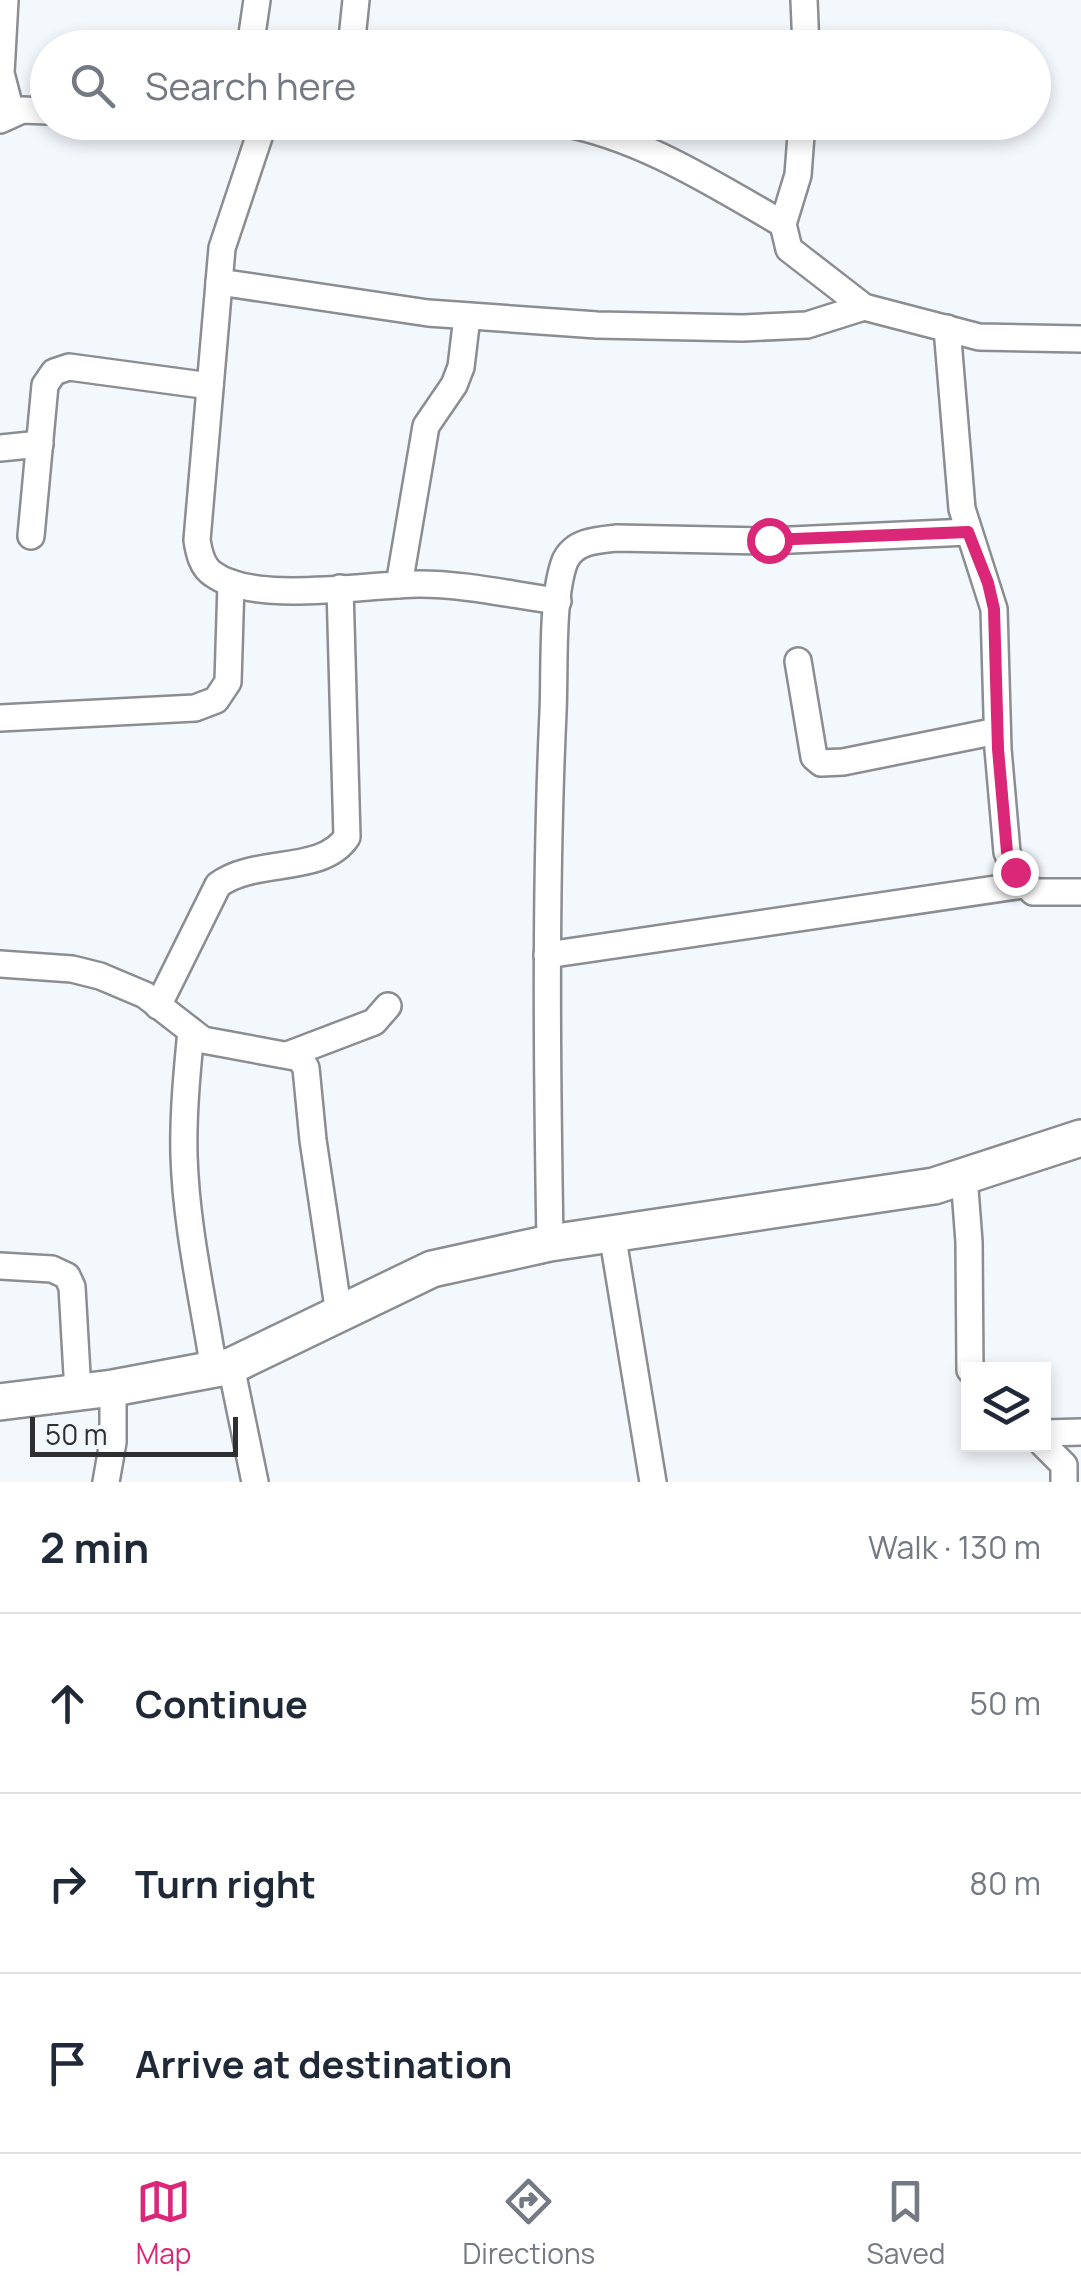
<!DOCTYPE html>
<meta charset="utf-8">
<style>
body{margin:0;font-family:Manrope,sans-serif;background:#f6f6f7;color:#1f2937}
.controls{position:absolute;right:30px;bottom:30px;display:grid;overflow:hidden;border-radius:0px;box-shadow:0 5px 15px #0003}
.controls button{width:90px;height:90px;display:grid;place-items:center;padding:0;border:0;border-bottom:2px solid #e0e1e3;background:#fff;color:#1f2937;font:50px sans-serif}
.scale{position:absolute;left:30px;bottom:25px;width:208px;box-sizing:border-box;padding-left:10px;border:5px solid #2d2f31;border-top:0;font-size:28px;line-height:35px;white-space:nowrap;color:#2d2f31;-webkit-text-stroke:8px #f3f8fd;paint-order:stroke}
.stop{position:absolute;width:30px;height:30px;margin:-22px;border:8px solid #db2777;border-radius:50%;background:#fff}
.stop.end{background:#db2777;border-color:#fff;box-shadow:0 2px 10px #0008}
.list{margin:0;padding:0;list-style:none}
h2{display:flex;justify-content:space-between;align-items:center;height:130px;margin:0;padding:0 40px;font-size:42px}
h2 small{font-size:32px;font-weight:400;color:#747a83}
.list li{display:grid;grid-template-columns:65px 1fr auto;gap:30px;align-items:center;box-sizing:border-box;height:180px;padding:0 40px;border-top:2px solid #e0e1e3}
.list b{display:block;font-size:38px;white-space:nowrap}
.list em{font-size:32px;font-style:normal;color:#747a83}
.icon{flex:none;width:55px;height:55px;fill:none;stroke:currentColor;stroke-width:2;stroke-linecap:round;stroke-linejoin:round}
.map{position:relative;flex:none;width:1081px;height:1482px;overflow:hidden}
.search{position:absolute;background:#fff;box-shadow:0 5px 15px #0003;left:30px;right:30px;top:30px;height:110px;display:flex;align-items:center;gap:25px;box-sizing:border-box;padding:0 35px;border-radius:55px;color:#747a83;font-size:38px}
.sheet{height:670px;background:#fff}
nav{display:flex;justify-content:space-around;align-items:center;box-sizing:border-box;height:140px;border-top:2px solid #e0e1e3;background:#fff;font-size:28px;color:#747a83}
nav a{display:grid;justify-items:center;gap:5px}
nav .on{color:#db2777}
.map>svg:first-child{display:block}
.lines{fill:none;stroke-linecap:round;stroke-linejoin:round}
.street-casing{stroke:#8a8e92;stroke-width:30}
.secondary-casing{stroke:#8a8e92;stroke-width:40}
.street{stroke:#fff;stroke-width:25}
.secondary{stroke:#fff;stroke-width:35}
.route{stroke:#db2777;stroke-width:12}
</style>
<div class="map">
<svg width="1081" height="1482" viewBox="0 0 1081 1482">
<rect width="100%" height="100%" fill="#f3f8fd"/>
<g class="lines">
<defs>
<g id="street">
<path d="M 5,0 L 1,73 L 11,112"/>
<path d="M 804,0 L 806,48"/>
<path d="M 250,48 L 257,0"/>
<path d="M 351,48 L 356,0"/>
<path d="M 0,120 L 22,110 L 48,111"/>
<path d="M 264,122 L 222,248 L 197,540 C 199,553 202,567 213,574 C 255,605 367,584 419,584 C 466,584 512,595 558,601"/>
<path d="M 557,122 C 639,136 712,183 783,224"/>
<path d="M 802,122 L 798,175 L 783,224 L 789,249 L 864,307 L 979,337 L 1081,339"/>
<path d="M 219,282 L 428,313 L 597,325 L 743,328 L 807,325 L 864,307"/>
<path d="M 947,328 L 962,509 L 994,609 L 998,749 L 1007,852 L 1015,872 L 1033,892 L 1081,892"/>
<path d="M 0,448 L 40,444"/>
<path d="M 31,536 L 45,385 L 54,372 L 69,367 L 210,386"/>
<path d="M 399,585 L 426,426 L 454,385 L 461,367 L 467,317"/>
<path d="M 798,661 L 814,757 L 821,763 L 843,762 L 997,731"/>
<path d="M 0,718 L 195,708 L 216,700 L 228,682 L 231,583"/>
<path d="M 547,955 L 1023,885"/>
<path d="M 0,964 L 72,969 L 100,976 L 145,995 L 203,1040 L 300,1058 L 306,1068 L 313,1140 L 339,1314"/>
<path d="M 158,1006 L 218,885 C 255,857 322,875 347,837 L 340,588"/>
<path d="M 191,1031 C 187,1072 183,1114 184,1155 C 186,1227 203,1299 214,1370"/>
<path d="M 290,1054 L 374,1022 L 388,1006"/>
<path d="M 964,1176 L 969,1242 L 970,1370"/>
<path d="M 612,1233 L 653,1482"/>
<path d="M 550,1243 C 547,1066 545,889 553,712 C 555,672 551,597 565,561 C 574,541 597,540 617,538 L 769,541 L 968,532"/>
<path d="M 0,1266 L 52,1269 L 67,1276 L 72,1287 L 78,1392"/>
<path d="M 231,1366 L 255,1482"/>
<path d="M 1044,1433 L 1081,1432"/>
<path d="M 1043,1444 L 1064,1465 L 1064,1482"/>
<path d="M 106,1482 L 113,1442 L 113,1388"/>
</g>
<path id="secondary" d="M 0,1402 L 113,1388 L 231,1366 L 432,1269 L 550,1243 L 934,1186 L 1081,1138"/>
</defs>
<use href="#street" class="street-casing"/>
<use href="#secondary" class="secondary-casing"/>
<use href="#street" class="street"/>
<use href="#secondary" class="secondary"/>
</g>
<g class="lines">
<path class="route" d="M 769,540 L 968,532 L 988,583 L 994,609 L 998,749 L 1007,852 L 1015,872"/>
</g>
</svg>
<div class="controls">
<button><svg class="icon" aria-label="layers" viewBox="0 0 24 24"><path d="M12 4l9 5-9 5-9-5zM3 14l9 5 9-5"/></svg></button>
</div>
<div class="scale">50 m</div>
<div class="stop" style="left:769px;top:540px"></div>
<div class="stop end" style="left:1015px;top:872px"></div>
<div class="search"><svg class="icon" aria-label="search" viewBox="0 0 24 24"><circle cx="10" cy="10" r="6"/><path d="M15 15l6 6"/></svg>Search here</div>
</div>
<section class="sheet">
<h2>2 min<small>Walk · 130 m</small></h2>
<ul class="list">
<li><svg class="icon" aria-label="ahead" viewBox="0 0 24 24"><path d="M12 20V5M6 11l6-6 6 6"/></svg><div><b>Continue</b></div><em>50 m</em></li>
<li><svg class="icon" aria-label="right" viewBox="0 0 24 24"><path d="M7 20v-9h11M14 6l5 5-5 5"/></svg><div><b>Turn right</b></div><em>80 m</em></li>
<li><svg class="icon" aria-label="arrive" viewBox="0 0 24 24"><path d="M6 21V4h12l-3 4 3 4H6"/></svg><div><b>Arrive at destination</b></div></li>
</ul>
</section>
<nav>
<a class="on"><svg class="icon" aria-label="map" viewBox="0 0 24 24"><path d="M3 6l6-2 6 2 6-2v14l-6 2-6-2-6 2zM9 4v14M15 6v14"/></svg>Map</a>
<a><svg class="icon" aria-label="directions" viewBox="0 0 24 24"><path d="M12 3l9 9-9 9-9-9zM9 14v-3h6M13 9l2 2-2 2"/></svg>Directions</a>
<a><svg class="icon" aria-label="saved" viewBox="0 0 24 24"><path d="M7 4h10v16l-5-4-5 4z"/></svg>Saved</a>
</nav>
